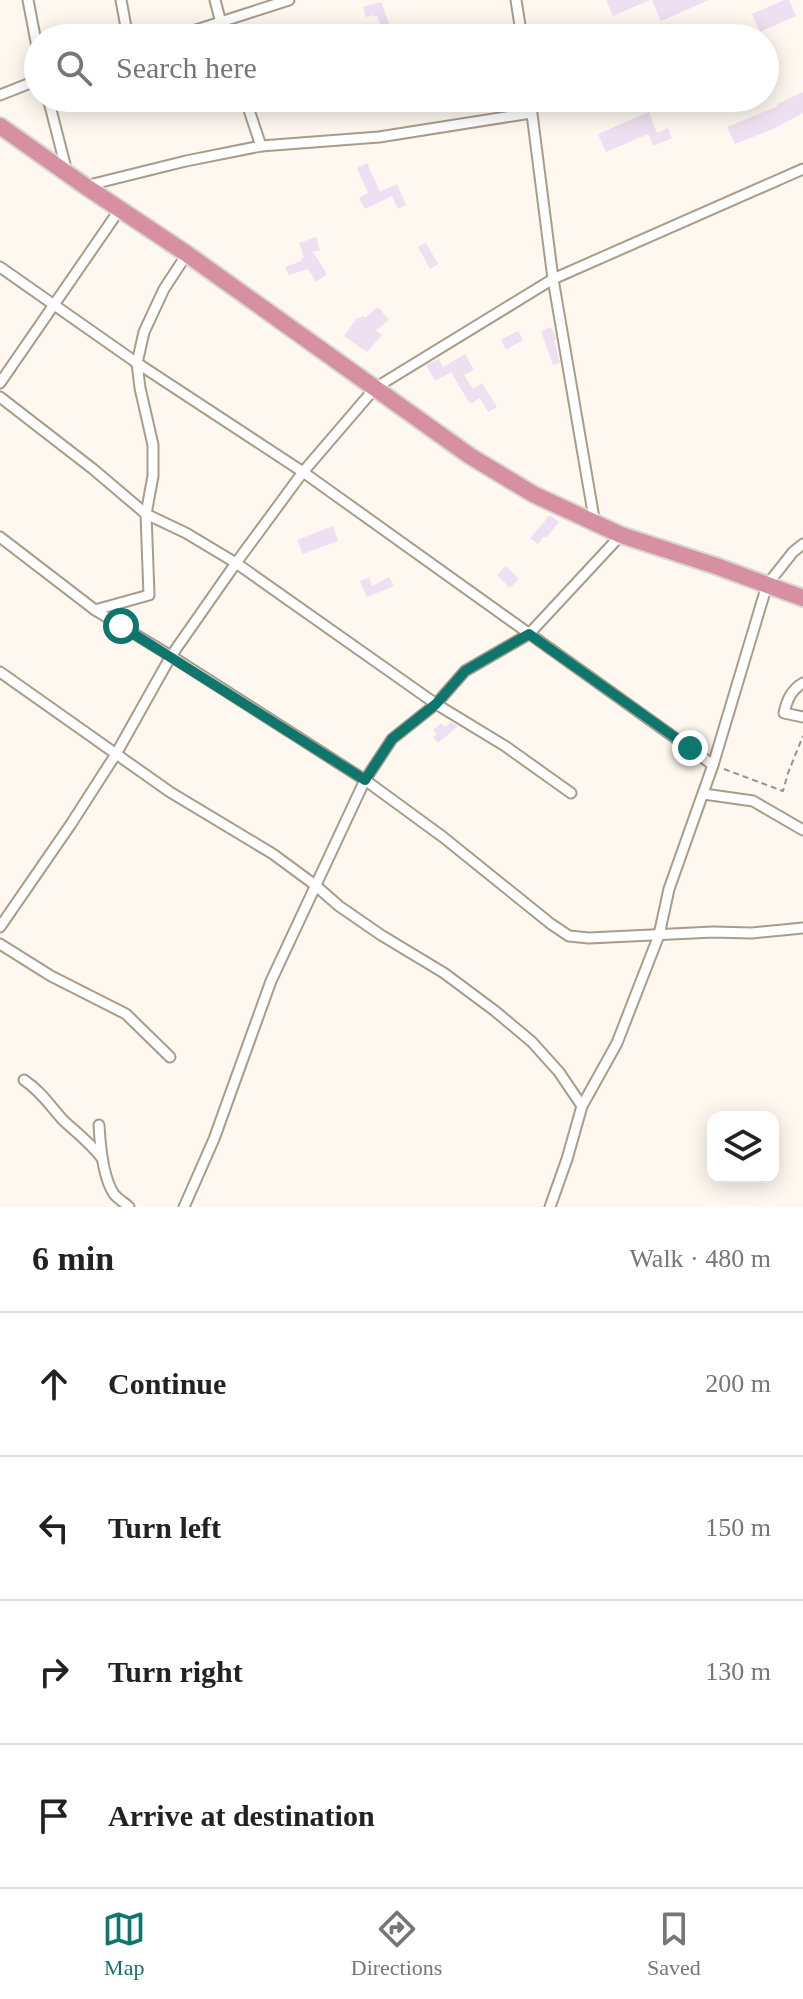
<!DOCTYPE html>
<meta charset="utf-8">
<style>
body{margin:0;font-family:"Times New Roman",serif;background:#f6f6f6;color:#222}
.controls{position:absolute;right:24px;bottom:24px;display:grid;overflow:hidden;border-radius:16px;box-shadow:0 4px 20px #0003}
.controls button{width:72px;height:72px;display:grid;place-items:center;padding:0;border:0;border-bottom:2px solid #e0e0e0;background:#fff;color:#222;font:40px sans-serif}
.stop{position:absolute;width:24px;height:24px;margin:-18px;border:6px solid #0f766e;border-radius:50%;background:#fff}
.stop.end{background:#0f766e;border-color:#fff;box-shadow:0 2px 8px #0008}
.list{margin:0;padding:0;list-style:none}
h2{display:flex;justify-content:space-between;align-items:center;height:104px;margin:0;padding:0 32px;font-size:34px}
h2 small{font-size:26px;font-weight:400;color:#767676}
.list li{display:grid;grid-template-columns:52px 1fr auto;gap:24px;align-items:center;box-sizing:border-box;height:144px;padding:0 32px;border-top:2px solid #e0e0e0}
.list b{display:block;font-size:30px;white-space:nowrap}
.list em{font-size:26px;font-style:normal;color:#767676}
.icon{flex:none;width:44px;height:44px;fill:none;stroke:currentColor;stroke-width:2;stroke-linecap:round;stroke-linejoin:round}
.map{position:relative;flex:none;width:803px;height:1207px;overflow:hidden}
.search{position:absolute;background:#fff;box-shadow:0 4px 20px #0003;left:24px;right:24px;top:24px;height:88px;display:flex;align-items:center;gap:20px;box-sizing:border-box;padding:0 28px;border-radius:44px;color:#767676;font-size:30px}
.sheet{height:680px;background:#fff}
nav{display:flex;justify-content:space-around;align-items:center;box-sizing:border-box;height:112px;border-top:2px solid #e0e0e0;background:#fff;font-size:22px;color:#767676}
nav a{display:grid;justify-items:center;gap:4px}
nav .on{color:#0f766e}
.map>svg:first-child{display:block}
.building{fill:#eedff1}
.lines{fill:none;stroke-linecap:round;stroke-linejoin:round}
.minor-casing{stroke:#a99c8b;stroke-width:13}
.trunk-casing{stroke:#d8d7d5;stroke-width:20}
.path{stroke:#99948d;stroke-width:2;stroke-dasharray:6 4;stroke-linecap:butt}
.minor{stroke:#fff;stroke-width:9}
.trunk{stroke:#d690a2;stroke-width:16}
.route{stroke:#0f766e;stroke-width:10}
</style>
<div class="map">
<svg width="803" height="1207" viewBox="0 0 803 1207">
<rect width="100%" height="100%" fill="#fef8f1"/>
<g class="building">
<path d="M 606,0 L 650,0 L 613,16 Z"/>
<path d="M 652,0 L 709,0 L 661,21 Z"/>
<path d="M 784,0 L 789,0 L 796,16 L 760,32 L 752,14 Z"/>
<path d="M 381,2 L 392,32 L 384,35 L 377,16 L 374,17 L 373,15 L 366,17 L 363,7 Z"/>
<path d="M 414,24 L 419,38 L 394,38 L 392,32 Z"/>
<path d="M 803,92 L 803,113 L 773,129 L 735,144 L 727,127 L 778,106 L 777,104 Z"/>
<path d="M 649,112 L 657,133 L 668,128 L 672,138 L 653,146 L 648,134 L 606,152 L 598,134 Z"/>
<path d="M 367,163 L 380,192 L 397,184 L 406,205 L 398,209 L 392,196 L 365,209 L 359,198 L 368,193 L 357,168 Z"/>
<path d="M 316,237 L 320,250 L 313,252 L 327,274 L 316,282 L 308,269 L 289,275 L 285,267 L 302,261 L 301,259 L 304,257 L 299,243 Z"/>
<path d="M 426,243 L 438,264 L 430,269 L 418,247 Z"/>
<path d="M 378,307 L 389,320 L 376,330 L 382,335 L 367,352 L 344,336 L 358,317 L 359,319 L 363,316 L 365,318 Z"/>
<path d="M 551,327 L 556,339 L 554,340 L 560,363 L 553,365 L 541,331 Z"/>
<path d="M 518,331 L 523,340 L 506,350 L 501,340 Z"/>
<path d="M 465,354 L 474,370 L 464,375 L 473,389 L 482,383 L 497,407 L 488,412 L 480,398 L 470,404 L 451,372 L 435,381 L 426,365 L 439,359 L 443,367 Z"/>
<path d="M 550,515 L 559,522 L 546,538 L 544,537 L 538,544 L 530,538 Z"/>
<path d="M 333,526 L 338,541 L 303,554 L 297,540 Z"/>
<path d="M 506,566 L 519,579 L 510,588 L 497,575 Z"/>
<path d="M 369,577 L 372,586 L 389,577 L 394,586 L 367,597 L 360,581 Z"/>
<path d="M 451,722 L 458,726 L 438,743 L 433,737 L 437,734 L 433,730 L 441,723 L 445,727 Z"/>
</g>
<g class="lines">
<defs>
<g id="minor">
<path d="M 28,0 L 38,52"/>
<path d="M 121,0 L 128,38"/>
<path d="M 215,0 L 225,38"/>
<path d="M 516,0 L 522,38"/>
<path d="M 171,38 L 289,0"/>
<path d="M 0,95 L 38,80"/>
<path d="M 48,98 L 67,172"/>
<path d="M 245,98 L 261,146"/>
<path d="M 530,98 L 553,279 L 595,524"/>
<path d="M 85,186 L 186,161 L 261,146 L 379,137 L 531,113"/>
<path d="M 0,267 L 137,363 L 303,472 L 713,765"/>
<path d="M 0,383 L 120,209"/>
<path d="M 0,397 L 93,469 L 146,514 L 186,533 L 236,563 L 436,704 L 505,746 L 571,793"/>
<path d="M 0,537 L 95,610 L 171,656 L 365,780 L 443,837 L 551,924 L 569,936 L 589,938 L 713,932 L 752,933 L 803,928"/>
<path d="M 95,610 L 149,595 L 146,514 L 153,476 L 153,445 L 140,388 L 137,363 L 144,332 L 164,289 L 187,254"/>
<path d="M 0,672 L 170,792 L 273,854 L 315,885 L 339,906 L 381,935 L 444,973 L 495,1011 L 532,1042 L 559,1072 L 582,1106"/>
<path d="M 803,683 C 791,690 787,700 784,713 L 803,717"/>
<path d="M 704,794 L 753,801 L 803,830"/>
<path d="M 0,927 L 71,824 L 116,754 L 171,656 L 236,563 L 303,472 L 375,388 L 553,279 L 803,169"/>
<path d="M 0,944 L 51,976 L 126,1014 L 170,1057"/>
<path d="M 24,1080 C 41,1091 51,1107 64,1121 C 77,1133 90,1143 101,1157"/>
<path d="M 99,1125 C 100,1144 103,1178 114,1194 C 118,1199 125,1203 129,1207"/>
<path d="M 184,1207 L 214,1139 L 271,981 L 365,780 L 392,739 L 436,704 L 465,671 L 529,634 L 621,535"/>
<path d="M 550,1207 L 567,1159 L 582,1106 L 617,1043 L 659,935 L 669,889 L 713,765 L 767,585 L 793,552 L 803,544"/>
</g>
<path id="trunk" d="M 0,126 L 85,186 L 187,254 L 470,456 L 533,494 L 621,535 L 716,566 L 803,598"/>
</defs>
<use href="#minor" class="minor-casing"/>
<use href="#trunk" class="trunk-casing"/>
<path class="path" d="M 724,769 L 783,791 L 788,773 L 803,736"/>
<use href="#minor" class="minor"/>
<use href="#trunk" class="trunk"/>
</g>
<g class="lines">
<path class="route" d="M 121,626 L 365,780 L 392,739 L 436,704 L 465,671 L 529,634 L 690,748"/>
</g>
</svg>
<div class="controls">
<button><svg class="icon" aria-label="layers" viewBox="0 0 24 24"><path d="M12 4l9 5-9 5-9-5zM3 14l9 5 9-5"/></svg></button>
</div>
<div class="stop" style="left:121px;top:626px"></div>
<div class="stop end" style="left:690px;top:748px"></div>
<div class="search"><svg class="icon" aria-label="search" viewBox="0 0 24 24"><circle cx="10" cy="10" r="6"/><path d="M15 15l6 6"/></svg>Search here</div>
</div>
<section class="sheet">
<h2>6 min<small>Walk · 480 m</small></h2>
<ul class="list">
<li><svg class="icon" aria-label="ahead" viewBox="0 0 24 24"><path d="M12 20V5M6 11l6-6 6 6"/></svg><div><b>Continue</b></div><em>200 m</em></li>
<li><svg class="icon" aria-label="left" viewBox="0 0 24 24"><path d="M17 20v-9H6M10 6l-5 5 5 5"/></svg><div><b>Turn left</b></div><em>150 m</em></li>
<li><svg class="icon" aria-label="right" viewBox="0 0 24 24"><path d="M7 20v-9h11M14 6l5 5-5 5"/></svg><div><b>Turn right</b></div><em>130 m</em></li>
<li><svg class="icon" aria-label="arrive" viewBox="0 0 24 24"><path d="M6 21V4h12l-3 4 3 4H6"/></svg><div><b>Arrive at destination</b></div></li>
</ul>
</section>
<nav>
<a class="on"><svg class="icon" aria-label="map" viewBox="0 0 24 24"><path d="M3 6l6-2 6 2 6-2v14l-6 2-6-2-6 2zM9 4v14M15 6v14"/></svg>Map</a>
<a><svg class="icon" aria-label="directions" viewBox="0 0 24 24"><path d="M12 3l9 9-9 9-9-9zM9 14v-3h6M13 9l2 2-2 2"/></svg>Directions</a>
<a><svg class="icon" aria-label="saved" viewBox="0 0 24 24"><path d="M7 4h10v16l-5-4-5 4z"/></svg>Saved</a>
</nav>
